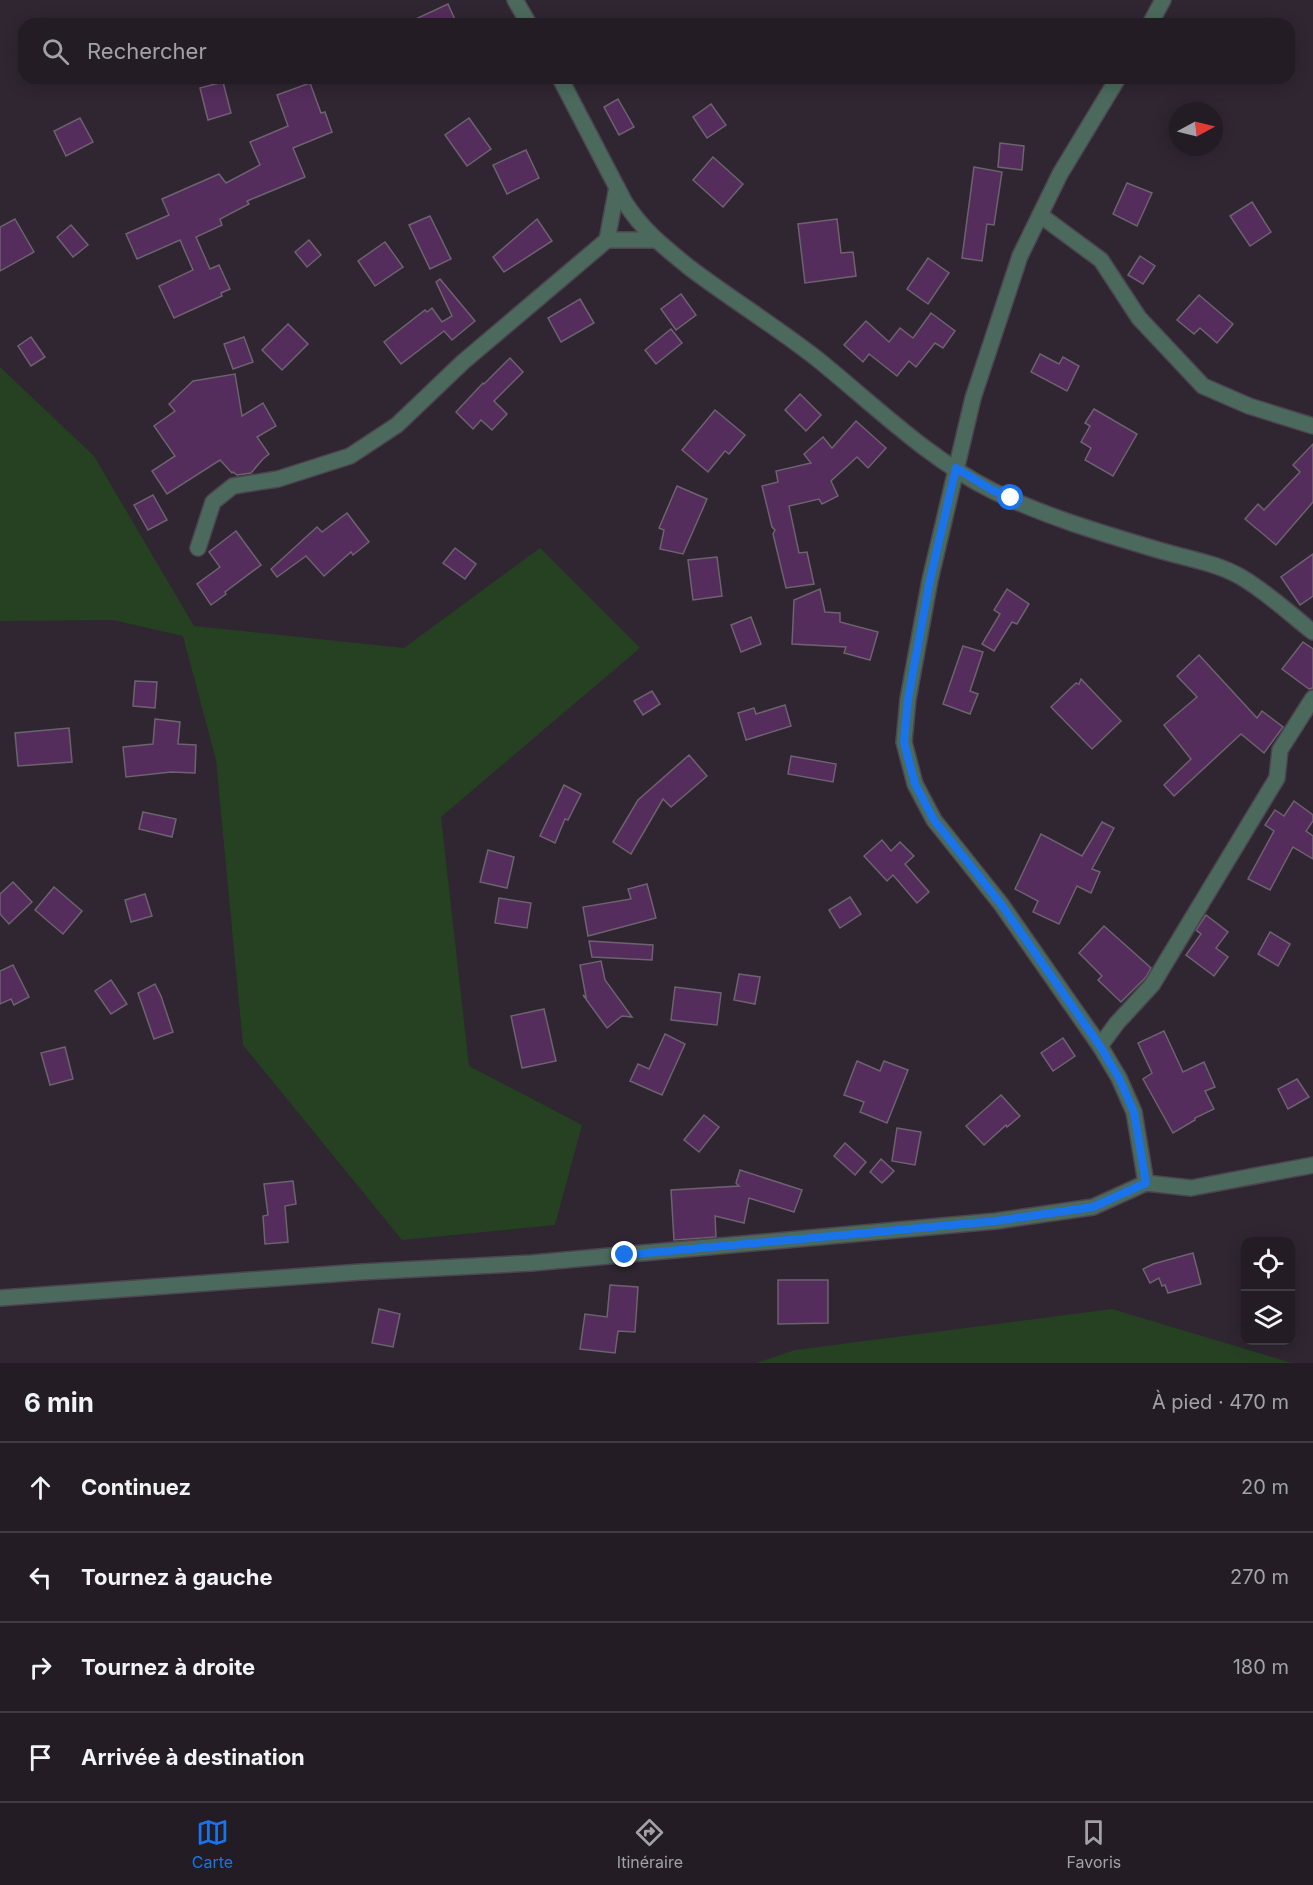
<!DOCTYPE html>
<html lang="fr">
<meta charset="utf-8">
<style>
body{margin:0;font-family:Inter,sans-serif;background:#2b252d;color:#f1f3f6}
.controls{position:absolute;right:18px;bottom:18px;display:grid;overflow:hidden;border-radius:12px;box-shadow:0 3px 15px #0003}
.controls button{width:54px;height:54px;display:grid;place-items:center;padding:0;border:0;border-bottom:2px solid #403a42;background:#231c25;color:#f1f3f6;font:30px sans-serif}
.compass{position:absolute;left:1169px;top:102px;width:54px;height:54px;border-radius:50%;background:#231c25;box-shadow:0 3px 15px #0003;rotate:83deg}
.stop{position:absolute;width:18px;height:18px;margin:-14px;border:4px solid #1a73e8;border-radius:50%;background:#fff}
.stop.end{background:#1a73e8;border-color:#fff;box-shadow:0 2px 6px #0008}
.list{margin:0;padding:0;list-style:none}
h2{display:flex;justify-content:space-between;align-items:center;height:78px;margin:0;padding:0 24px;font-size:26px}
h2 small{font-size:20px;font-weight:400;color:#a3a1a7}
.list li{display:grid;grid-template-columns:39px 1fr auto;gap:18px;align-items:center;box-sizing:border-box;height:90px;padding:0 24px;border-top:2px solid #403a42}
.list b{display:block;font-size:22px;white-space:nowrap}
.list em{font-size:20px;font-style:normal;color:#a3a1a7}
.icon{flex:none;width:33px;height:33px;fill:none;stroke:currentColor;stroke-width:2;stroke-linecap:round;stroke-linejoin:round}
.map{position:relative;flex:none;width:1313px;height:1363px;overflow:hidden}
.search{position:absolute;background:#231c25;box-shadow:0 3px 15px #0003;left:18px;right:18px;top:18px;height:66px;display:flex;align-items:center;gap:15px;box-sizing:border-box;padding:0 21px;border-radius:18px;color:#a3a1a7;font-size:22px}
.sheet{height:438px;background:#231c25}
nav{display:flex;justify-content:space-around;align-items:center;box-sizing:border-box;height:84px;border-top:2px solid #403a42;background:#231c25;font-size:16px;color:#a3a1a7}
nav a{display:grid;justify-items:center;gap:3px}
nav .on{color:#1a73e8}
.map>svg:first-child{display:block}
.green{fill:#254122}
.building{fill:#542d5c;stroke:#6d626f;stroke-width:1.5}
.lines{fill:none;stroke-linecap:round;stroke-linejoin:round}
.minor-casing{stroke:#4c444e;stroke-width:18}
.minor{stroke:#4b6a5d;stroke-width:15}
.route{stroke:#1a73e8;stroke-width:8}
</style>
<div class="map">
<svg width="1313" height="1363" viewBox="0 0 1313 1363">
<rect width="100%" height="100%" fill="#2f2631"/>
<g class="green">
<path d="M 0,367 L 94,456 L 194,626 L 404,648 L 540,548 L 640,648 L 441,817 L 469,1066 L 582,1125 L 555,1225 L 402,1240 L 243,1045 L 216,760 L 183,636 L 113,620 L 0,621 Z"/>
<path d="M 1112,1309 L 1292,1363 L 756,1363 L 795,1350 Z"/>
</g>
<g class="building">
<path d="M 448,4 L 457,24 L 405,24 Z"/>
<path d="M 223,82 L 231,113 L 208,120 L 200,88 Z"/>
<path d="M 310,83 L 321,113 L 325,112 L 332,132 L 293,148 L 305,177 L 247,201 L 249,204 L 220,219 L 222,225 L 196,237 L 210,269 L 219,265 L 230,289 L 221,293 L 222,296 L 174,318 L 159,286 L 193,270 L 180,240 L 137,259 L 126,234 L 169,215 L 162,199 L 219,174 L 226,183 L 260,165 L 250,142 L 288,126 L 277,95 Z"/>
<path d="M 618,99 L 634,127 L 619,135 L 604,107 Z"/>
<path d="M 711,104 L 726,125 L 707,138 L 693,117 Z"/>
<path d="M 80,118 L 93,142 L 66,156 L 54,131 Z"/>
<path d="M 469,118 L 491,149 L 467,166 L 445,135 Z"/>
<path d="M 1000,143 L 1024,146 L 1022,170 L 998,167 Z"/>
<path d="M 526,150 L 539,178 L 507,194 L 493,165 Z"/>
<path d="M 713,157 L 743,184 L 723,207 L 693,180 Z"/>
<path d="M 974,167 L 1002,172 L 994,225 L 987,224 L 982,261 L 962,258 Z"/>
<path d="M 1127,183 L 1152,193 L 1137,226 L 1113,214 Z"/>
<path d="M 1252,202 L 1271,232 L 1250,246 L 1230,216 Z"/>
<path d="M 430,216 L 451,259 L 430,269 L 409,225 Z"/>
<path d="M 15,219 L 34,252 L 0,271 L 0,227 Z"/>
<path d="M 537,219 L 552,241 L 504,272 L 493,257 Z"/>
<path d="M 837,219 L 841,253 L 853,252 L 856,276 L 805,283 L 798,224 Z"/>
<path d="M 71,225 L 88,245 L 73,257 L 57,237 Z"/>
<path d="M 309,240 L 321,255 L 307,267 L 295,252 Z"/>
<path d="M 385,242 L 403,267 L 375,286 L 358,261 Z"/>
<path d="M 1140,256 L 1155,266 L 1143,284 L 1128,275 Z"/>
<path d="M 928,258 L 949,273 L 928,304 L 907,289 Z"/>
<path d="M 440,279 L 475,321 L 452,340 L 444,331 L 401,364 L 384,342 L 425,310 L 427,312 L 432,308 L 442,322 L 452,316 L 436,282 Z"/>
<path d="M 681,294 L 696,315 L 676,330 L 661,309 Z"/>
<path d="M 1199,295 L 1233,324 L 1217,343 L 1200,328 L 1194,334 L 1177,320 Z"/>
<path d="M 580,299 L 594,323 L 561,342 L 548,318 Z"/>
<path d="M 931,313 L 955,331 L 943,348 L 935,343 L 916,367 L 909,361 L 897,376 L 869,354 L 863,362 L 844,345 L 866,321 L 889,342 L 900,328 L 913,338 Z"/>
<path d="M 288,324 L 308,344 L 282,370 L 262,350 Z"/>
<path d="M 671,329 L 682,343 L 656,364 L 645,350 Z"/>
<path d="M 31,337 L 45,357 L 31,366 L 18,346 Z"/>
<path d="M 244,337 L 253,362 L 233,369 L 224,344 Z"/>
<path d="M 1040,354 L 1059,364 L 1063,357 L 1079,366 L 1067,391 L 1031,372 Z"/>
<path d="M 510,358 L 523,372 L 494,401 L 507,414 L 492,430 L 481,420 L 473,429 L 456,412 L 483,383 L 484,384 Z"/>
<path d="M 235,374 L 242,416 L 263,403 L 276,426 L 257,437 L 269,454 L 263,459 L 251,473 L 237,475 L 233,472 L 232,473 L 220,460 L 167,494 L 152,471 L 175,456 L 154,426 L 175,411 L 169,404 L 193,381 Z"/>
<path d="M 800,394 L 821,415 L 806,431 L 785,410 Z"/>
<path d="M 1094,409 L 1137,434 L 1113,476 L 1085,460 L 1091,448 L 1081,442 L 1090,426 L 1085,423 Z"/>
<path d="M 715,410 L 745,435 L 729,454 L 725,451 L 708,472 L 682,450 Z"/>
<path d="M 856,421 L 886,448 L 868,468 L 857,457 L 831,481 L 838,496 L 822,504 L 819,499 L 789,506 L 799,553 L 807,552 L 814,584 L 786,588 L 773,534 L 775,530 L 772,527 L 762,486 L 778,482 L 776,471 L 811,463 L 804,454 L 823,437 L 832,448 Z"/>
<path d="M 1313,444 L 1313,502 L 1276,545 L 1245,519 L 1258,504 L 1264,510 L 1300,472 L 1293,465 Z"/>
<path d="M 677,486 L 707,499 L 683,554 L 660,549 L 664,530 L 659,528 Z"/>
<path d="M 153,495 L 167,520 L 148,530 L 134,505 Z"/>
<path d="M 347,513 L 369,542 L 353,555 L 351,552 L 324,576 L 306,556 L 277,577 L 271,569 L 317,527 L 322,532 Z"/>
<path d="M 236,531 L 261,565 L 225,592 L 226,594 L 211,605 L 197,584 L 220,567 L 209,552 Z"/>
<path d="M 455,548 L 476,564 L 465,579 L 443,563 Z"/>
<path d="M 1313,554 L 1313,596 L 1300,605 L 1281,577 Z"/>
<path d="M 717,557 L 722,596 L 693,600 L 688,560 Z"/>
<path d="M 820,589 L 825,612 L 840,613 L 840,622 L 878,632 L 870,660 L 844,653 L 846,647 L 792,644 L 794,600 Z"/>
<path d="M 1007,589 L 1029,604 L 1017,624 L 1012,622 L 994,651 L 982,644 L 1000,614 L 994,610 Z"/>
<path d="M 751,617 L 761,644 L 741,652 L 731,625 Z"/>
<path d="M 1303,642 L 1313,649 L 1313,688 L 1309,689 L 1282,669 Z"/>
<path d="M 963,646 L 983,652 L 970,691 L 978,694 L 970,714 L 943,704 Z"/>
<path d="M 1199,655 L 1257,718 L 1262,711 L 1283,727 L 1264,753 L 1241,734 L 1174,796 L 1164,785 L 1191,759 L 1164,725 L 1197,697 L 1177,676 Z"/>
<path d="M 1081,679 L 1121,721 L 1092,749 L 1051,707 L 1076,683 L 1079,684 Z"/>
<path d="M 135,681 L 157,682 L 155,708 L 133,706 Z"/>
<path d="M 652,691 L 660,704 L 643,715 L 634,701 Z"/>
<path d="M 785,705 L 791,726 L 746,740 L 738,713 L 754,708 L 756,714 Z"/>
<path d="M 155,719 L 180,722 L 178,744 L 196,745 L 195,773 L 171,772 L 126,777 L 123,747 L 153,744 Z"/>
<path d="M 69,728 L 72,762 L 18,766 L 15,733 Z"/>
<path d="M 689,755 L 707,776 L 671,807 L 663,799 L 631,854 L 613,842 L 638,800 Z"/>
<path d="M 791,756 L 836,764 L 833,782 L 788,774 Z"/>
<path d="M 564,785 L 581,794 L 568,820 L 565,819 L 555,843 L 540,836 Z"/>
<path d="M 1294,801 L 1313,815 L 1313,821 L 1306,831 L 1313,836 L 1313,859 L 1293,847 L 1270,890 L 1248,879 L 1274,831 L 1265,825 L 1275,810 L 1284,816 Z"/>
<path d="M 143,812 L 176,819 L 172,837 L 139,829 Z"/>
<path d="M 1102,822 L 1114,828 L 1092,869 L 1100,872 L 1091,893 L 1077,886 L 1059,924 L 1033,912 L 1038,901 L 1015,889 L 1041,834 L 1082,856 Z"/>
<path d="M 882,840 L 891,851 L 900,842 L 914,856 L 905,864 L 929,892 L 917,903 L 893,875 L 887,881 L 864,856 Z"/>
<path d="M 488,850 L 514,857 L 507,888 L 480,882 Z"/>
<path d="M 13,882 L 32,902 L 9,924 L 0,914 L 0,894 Z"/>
<path d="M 647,884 L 656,918 L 588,936 L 583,907 L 631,899 L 628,889 Z"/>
<path d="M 54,887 L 82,911 L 63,934 L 35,910 Z"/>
<path d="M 145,894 L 152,916 L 131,922 L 125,900 Z"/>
<path d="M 850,897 L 861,914 L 840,928 L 829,910 Z"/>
<path d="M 499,898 L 531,903 L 527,928 L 495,923 Z"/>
<path d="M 1206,915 L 1228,932 L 1216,948 L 1228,957 L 1214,976 L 1186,955 L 1201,934 L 1196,930 Z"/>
<path d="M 1104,926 L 1151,968 L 1146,977 L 1121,1002 L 1098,980 L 1102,976 L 1079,953 Z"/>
<path d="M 1270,932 L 1290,944 L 1278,966 L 1258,954 Z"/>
<path d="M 589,941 L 653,945 L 652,960 L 592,957 Z"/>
<path d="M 601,961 L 605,980 L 632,1017 L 622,1016 L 607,1028 L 583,995 L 586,997 L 580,965 Z"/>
<path d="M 13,965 L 29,997 L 14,1005 L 11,999 L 0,1004 L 0,971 Z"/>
<path d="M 739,974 L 760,977 L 755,1004 L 734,1000 Z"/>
<path d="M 111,980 L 127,1004 L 111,1014 L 95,991 Z"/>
<path d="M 155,984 L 161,996 L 173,1032 L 154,1039 L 138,993 Z"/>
<path d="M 675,987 L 721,993 L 717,1025 L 671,1020 Z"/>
<path d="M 544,1009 L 556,1061 L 522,1068 L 511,1016 Z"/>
<path d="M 1164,1031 L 1183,1072 L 1204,1062 L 1215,1087 L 1205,1091 L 1214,1109 L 1195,1118 L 1195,1120 L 1173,1133 L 1143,1079 L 1152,1073 L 1138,1043 Z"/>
<path d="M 665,1034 L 685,1044 L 662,1095 L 630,1081 L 638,1064 L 649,1069 Z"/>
<path d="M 1063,1038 L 1075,1056 L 1053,1071 L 1041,1053 Z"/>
<path d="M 65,1047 L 73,1079 L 50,1085 L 41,1053 Z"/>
<path d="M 857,1061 L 880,1071 L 884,1061 L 908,1070 L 887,1123 L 860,1112 L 864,1102 L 844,1095 Z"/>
<path d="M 1297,1079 L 1309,1097 L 1288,1109 L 1278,1089 Z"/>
<path d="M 1001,1095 L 1020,1116 L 1007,1127 L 1006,1125 L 984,1145 L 966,1126 Z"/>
<path d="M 704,1115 L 719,1127 L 699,1152 L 684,1140 Z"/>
<path d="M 897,1128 L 921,1132 L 915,1165 L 892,1161 Z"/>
<path d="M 845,1143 L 866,1162 L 855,1175 L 834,1156 Z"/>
<path d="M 881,1159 L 894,1171 L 882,1183 L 870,1172 Z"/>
<path d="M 740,1170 L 802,1190 L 794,1212 L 749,1198 L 744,1223 L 715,1216 L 716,1237 L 674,1240 L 671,1190 L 739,1186 L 736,1183 Z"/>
<path d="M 293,1181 L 296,1204 L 285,1206 L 288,1242 L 265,1244 L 263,1216 L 268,1215 L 264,1184 Z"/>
<path d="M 1193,1253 L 1201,1284 L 1168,1293 L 1165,1285 L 1162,1286 L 1159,1278 L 1150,1283 L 1143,1269 L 1153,1264 Z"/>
<path d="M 778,1280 L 828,1280 L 828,1323 L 778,1324 Z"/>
<path d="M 610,1285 L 638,1287 L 635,1332 L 618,1331 L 615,1353 L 580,1349 L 585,1314 L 607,1317 Z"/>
<path d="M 379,1309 L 400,1314 L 393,1347 L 372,1343 Z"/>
</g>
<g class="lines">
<defs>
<g id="minor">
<path d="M 515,0 L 529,24"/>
<path d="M 1150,24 L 1163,0"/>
<path d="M 560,78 L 624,201 C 642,230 664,247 690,268 C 731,299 775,326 816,358 C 872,403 928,459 993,491 C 1044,516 1101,533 1155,549 C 1184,558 1215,562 1241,577 C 1267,592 1290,614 1313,632"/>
<path d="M 1118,78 L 1060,174 L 1020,256 L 973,398 L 930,580 L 908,699 L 904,742 L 915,784 L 934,820 L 1001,904 L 1100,1046 L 1119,1078 L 1134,1112 L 1146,1183"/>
<path d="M 1040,215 L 1101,260 L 1139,318 L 1203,386 L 1249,406 L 1313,426"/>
<path d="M 607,240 L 655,240"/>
<path d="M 198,548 L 213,502 L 233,486 L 278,479 L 350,456 L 397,425 L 463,362 L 607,240 L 617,187"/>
<path d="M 1100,1046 L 1117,1023 L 1152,985 L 1277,778 L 1280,750 L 1313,698"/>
<path d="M 0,1298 L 361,1272 L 532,1263 L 996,1221 L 1093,1207 L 1146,1183 L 1191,1188 L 1313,1165"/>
</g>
</defs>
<use href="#minor" class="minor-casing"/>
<use href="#minor" class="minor"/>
</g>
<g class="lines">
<path class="route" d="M 625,1255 L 996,1221 L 1093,1207 L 1146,1183 L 1134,1112 L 1119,1078 L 1100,1046 L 1001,904 L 934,820 L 915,784 L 904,742 L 908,699 L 930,580 L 956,468 L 992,490 L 1011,498"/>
</g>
</svg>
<div class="controls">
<button><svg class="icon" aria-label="locate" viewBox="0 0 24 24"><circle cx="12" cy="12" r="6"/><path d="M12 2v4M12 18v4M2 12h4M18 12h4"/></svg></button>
<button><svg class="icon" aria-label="layers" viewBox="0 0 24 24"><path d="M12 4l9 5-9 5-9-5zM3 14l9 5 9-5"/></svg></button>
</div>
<svg class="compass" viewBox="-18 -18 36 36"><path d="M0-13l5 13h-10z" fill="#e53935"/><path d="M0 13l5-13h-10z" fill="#a3a1a7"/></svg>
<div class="stop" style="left:1011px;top:498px"></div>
<div class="stop end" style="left:625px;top:1255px"></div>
<div class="search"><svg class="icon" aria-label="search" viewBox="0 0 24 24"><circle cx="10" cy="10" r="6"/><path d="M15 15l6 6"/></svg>Rechercher</div>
</div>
<section class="sheet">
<h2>6 min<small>À pied · 470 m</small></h2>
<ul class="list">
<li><svg class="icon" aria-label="ahead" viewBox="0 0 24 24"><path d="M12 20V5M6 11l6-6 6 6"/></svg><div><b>Continuez</b></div><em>20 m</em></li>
<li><svg class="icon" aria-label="left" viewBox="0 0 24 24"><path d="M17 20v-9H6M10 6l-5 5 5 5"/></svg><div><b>Tournez à gauche</b></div><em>270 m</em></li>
<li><svg class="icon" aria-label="right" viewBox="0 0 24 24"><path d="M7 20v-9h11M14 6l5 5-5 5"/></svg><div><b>Tournez à droite</b></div><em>180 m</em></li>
<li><svg class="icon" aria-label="arrive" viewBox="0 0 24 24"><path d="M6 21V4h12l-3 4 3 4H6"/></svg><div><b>Arrivée à destination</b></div></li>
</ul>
</section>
<nav>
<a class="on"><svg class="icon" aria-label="map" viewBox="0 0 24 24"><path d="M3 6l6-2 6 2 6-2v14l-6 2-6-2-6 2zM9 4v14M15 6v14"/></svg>Carte</a>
<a><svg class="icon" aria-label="directions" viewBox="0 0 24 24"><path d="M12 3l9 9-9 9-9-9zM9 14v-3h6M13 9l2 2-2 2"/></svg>Itinéraire</a>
<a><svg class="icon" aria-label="saved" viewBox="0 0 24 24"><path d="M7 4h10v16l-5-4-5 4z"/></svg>Favoris</a>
</nav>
